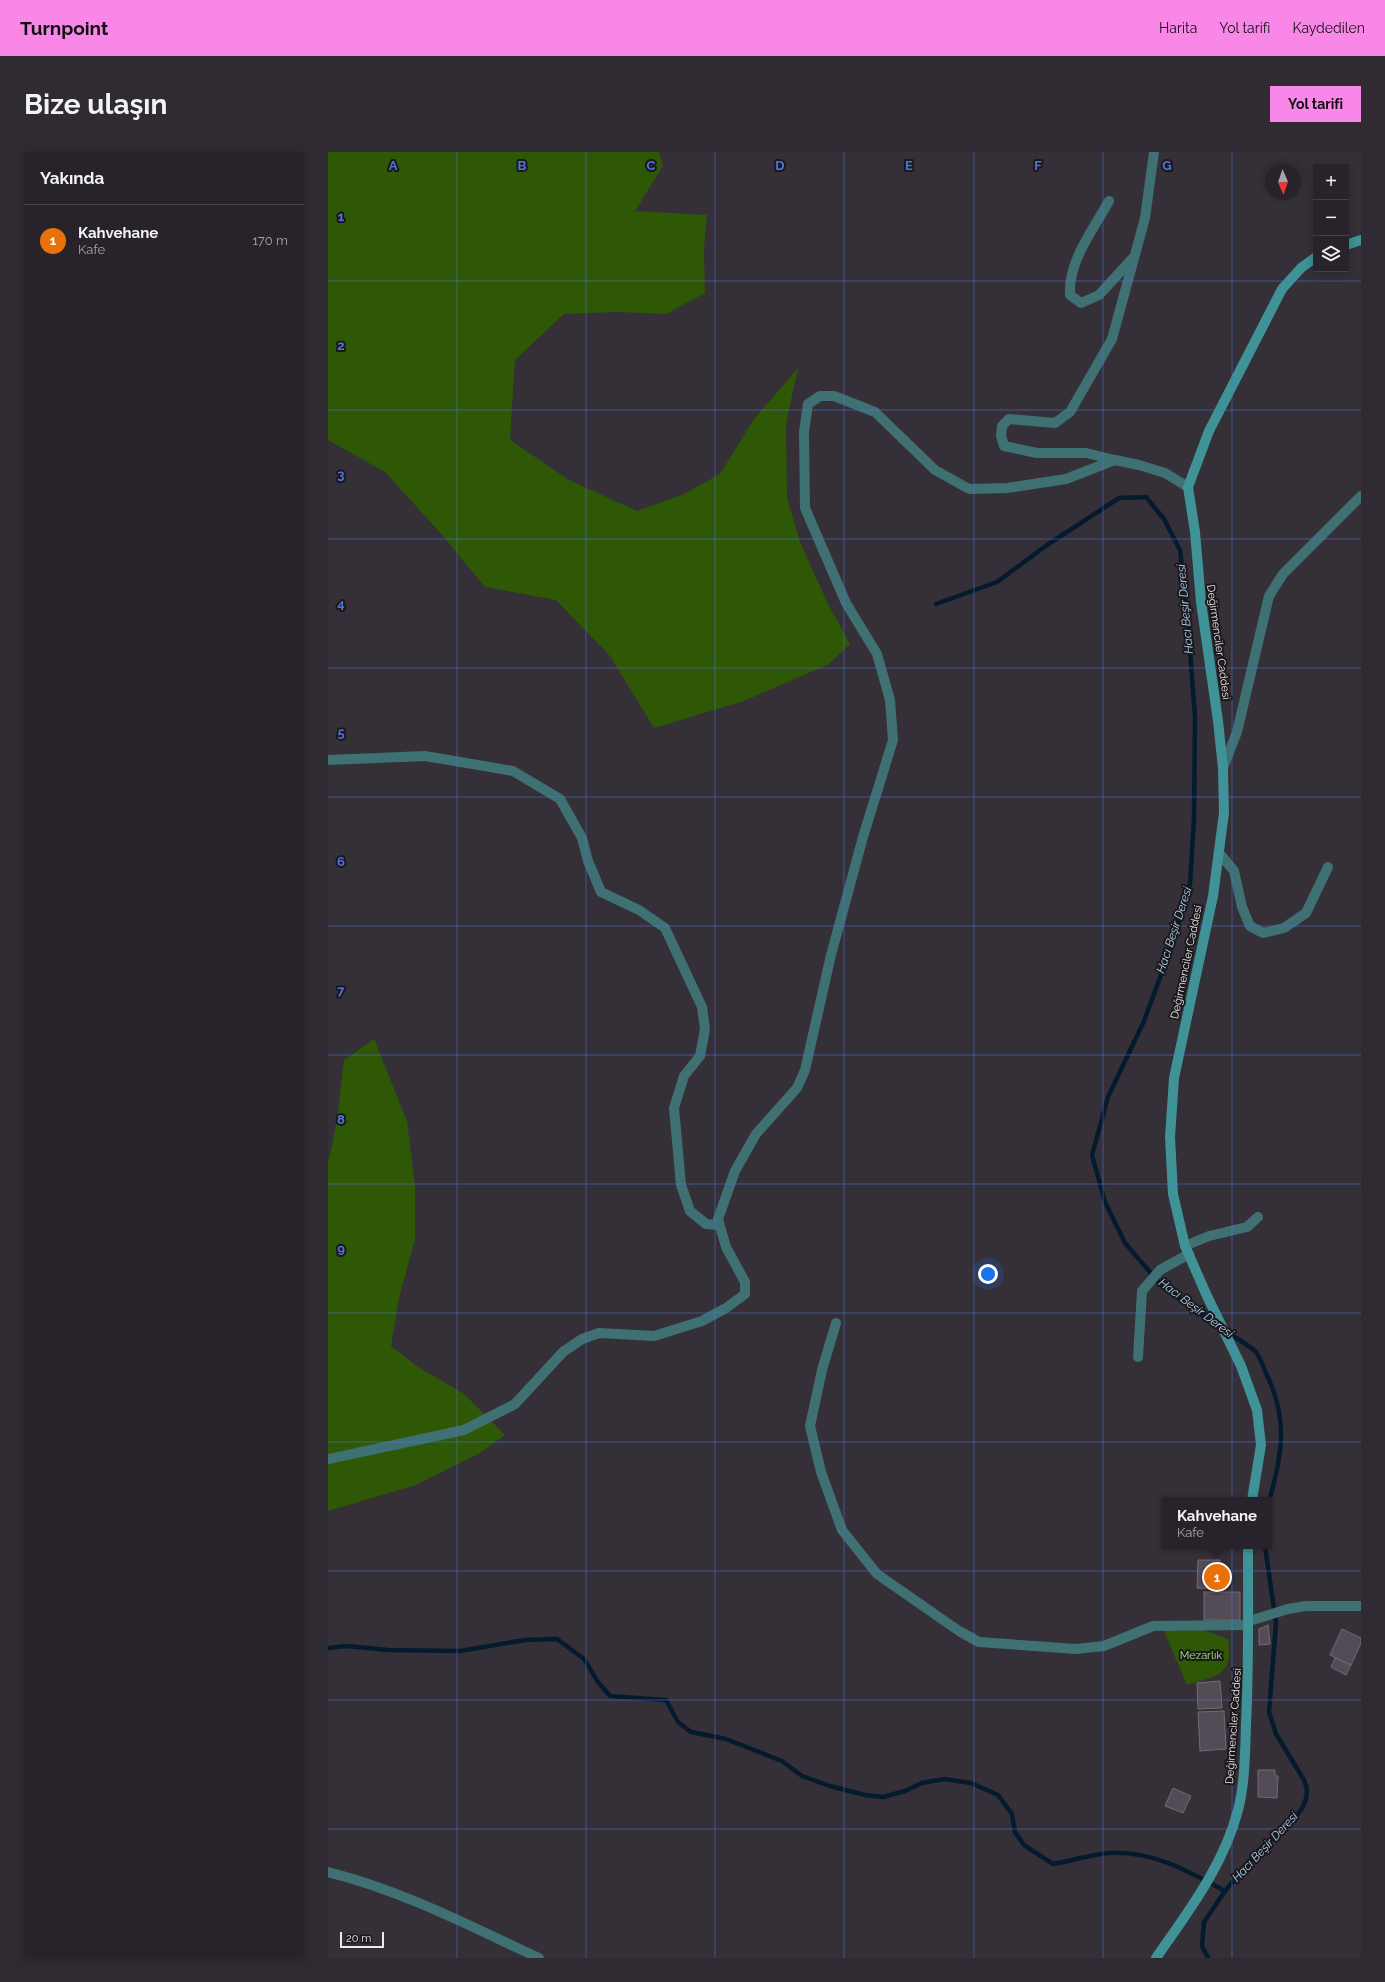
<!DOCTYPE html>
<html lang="tr">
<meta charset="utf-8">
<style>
body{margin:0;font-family:Raleway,sans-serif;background:#302b32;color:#f1f3f6}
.controls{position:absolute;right:12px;top:12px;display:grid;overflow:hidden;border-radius:0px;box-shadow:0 2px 10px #0003}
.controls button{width:36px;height:36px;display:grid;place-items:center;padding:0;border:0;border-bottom:1px solid #444047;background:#28232a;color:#f1f3f6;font:20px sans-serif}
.compass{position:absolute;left:937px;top:12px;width:36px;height:36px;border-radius:50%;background:#28232a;box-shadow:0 2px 10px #0003;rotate:178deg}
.scale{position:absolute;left:12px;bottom:10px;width:44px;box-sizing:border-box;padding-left:4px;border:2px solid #ebe7ed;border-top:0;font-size:11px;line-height:14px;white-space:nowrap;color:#ebe7ed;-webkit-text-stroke:3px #1b181c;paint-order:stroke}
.you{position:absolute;left:660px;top:1122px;width:14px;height:14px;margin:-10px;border:3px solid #fff;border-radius:50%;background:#1a73e8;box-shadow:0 0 0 6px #1a73e833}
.badge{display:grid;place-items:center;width:26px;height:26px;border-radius:50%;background:#f987e8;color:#fff;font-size:13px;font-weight:700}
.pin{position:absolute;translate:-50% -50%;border:2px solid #fff;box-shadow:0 1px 4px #0006}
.popup{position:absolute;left:834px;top:1345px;width:110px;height:52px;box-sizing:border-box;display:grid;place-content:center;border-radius:0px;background:#28232a;filter:drop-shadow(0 1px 3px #0005);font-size:13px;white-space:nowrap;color:#a5a4a8}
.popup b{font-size:15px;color:#f1f3f6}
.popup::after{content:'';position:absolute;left:50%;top:100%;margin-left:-8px;border:8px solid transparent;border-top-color:#28232a}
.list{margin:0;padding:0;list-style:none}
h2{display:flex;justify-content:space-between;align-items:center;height:52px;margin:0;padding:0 16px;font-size:17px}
h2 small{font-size:13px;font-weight:400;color:#a5a4a8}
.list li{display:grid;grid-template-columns:26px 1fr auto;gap:12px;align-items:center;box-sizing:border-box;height:72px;padding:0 16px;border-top:1px solid #444047}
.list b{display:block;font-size:15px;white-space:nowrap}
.list p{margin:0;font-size:13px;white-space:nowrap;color:#a5a4a8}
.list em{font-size:13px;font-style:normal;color:#a5a4a8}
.icon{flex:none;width:22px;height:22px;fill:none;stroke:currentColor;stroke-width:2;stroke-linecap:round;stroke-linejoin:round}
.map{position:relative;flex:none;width:1033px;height:1806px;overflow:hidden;border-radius:0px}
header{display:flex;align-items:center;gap:24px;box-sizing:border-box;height:56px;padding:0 20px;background:#f987e8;color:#111}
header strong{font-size:19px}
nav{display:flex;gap:22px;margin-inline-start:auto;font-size:14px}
.intro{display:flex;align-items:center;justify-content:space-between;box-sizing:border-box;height:96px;padding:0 24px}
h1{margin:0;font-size:28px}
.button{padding:10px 18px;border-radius:0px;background:#f987e8;color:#111;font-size:14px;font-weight:700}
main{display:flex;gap:24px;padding:0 24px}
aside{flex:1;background:#28232a;border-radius:0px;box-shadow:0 2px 10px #0003}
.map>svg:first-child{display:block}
.green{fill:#2e5806}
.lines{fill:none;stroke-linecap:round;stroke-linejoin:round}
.stream{stroke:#041b2e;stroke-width:4.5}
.building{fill:#534b55;stroke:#726a74}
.minor{stroke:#3f7073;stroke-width:10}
.tertiary{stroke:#3f7073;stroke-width:10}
.secondary{stroke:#3f9397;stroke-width:10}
.grid{fill:none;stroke:#5074dd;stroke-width:1;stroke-opacity:0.55}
.labels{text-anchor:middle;stroke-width:4;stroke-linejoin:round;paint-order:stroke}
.street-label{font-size:11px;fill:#ebe7ed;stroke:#1b181c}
.park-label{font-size:11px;fill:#a4e37c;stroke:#1b181c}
.water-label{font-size:12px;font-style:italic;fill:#abd0f0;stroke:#1b181c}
.grid-label{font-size:13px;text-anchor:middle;font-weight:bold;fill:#5074dd;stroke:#1b181c;stroke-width:4;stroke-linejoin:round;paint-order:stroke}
</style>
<header>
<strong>Turnpoint</strong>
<nav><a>Harita</a><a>Yol tarifi</a><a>Kaydedilen</a></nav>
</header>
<div class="intro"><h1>Bize ulaşın</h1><a class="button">Yol tarifi</a></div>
<main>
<aside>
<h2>Yakında<small></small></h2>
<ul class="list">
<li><span class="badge" style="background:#e8710a">1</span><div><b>Kahvehane</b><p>Kafe</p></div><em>170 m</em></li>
</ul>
</aside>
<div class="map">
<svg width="1033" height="1806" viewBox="0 0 1033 1806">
<rect width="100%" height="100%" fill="#352f38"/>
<g class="green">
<path d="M 0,0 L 331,0 L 335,14 L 307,59 L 379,63 L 376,97 L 377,141 L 338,162 L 290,160 L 236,162 L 187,208 L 182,288 L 241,328 L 309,359 L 356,342 L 392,322 L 426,267 L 470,216 L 458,272 L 459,346 L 472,390 L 500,452 L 522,492 L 501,512 L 416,549 L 326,576 L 282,504 L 228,448 L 157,435 L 115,384 L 57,320 L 0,288 Z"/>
<path d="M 46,887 L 79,969 L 87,1033 L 87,1087 L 71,1146 L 63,1194 L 90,1215 L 135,1241 L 177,1283 L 152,1301 L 85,1334 L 0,1359 L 0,1011 L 9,969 L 16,908 Z"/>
<path d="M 835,1477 L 873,1477 L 900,1487 C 906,1524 890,1523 859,1533 Z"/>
</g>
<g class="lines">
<g class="stream">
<path d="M 608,452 L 669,430 L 719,393 L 791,346 L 818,345 L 836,367 L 852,398 L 860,471 L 867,565 L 866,666 L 862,732 L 840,804 L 816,869 L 780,945 L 764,1003 L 777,1050 L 797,1091 L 834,1134 L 891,1175"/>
<path d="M 899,1180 C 908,1186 919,1192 927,1199 C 932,1204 935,1215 938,1221 C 961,1269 954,1301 941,1350"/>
<path d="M 0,1496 L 19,1494 L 60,1498 L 132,1499 L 197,1488 L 229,1487 L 256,1507 L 270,1530 L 282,1544 L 338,1548 L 350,1570 L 363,1580 L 398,1587 L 454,1609 L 474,1624 L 502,1634 L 537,1643 L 555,1645 L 577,1639 L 594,1631 L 616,1627 L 643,1631 L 670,1643 L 684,1662 L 687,1680 L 696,1693 L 725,1712 C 744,1709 764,1702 782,1701 C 825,1699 860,1719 897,1739"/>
<path d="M 880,1806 L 874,1794 L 876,1770 L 897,1739 L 929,1700 L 967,1666 L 974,1656 L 978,1647 L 979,1637 L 976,1628 L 948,1582 L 941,1560 L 948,1471 L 937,1394"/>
</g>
</g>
<g class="building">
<path d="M 870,1408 L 892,1408 L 892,1437 L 869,1436 Z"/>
<rect x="876" y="1440" width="36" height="28"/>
<path d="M 940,1473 L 942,1492 L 931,1493 L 931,1477 Z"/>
<path d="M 1014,1477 L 1033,1486 L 1033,1491 L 1023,1513 L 1002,1503 Z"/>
<path d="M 1007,1506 L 1023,1513 L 1018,1523 L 1003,1515 Z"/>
<path d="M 892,1529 L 894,1556 L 870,1557 L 869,1531 Z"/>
<path d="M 896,1559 L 898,1597 L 872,1599 L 870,1560 Z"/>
<path d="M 930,1618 L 947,1618 L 947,1624 L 950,1624 L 949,1646 L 930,1645 Z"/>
<path d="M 845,1636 L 863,1644 L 855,1661 L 837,1654 Z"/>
</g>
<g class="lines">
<g class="minor">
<path d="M 781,49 C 765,78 740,109 742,143 L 753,151 L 771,143 L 805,106"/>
<path d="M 787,308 L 758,301 L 709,301 L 676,294 L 673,284 L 674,274 L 681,267 L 727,271 L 742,260 L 784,187 L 817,66 L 826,0"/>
<path d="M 0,608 L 97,604 L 185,619 L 232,647 L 254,686 L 260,709 L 273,740 L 311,758 L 337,776 L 374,855 L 377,877 L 372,904 L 356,924 L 346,956 L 353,1033 L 362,1059 L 378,1072 L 391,1073"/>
<path d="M 895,616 L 909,580 L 941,444 L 955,422 L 1033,344"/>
<path d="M 892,702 L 906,719 L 914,755 L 922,774 L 935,781 L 956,776 L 978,761 L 1000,715"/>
<path d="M 857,1094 L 881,1084 L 919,1075 L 930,1065"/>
<path d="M 508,1171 L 494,1218 L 482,1274 L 493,1320 L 514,1378 L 549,1422 L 631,1479 L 651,1490 L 748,1497 L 776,1494 L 825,1474 L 920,1473"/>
<path d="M 810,1205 L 814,1139 L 832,1118 L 861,1102"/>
<path d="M 0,1307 L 136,1278 L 187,1252 L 235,1200 L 254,1187 L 271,1181 L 326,1184 L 374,1169 L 398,1156 L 417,1142 L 417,1130 L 398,1095 L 390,1067 L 407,1019 L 428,982 L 469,936 L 477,918 L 503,803 L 535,685 L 565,588 L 562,548 L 549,502 L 518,451 L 477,356 L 476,280 L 480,252 L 492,244 L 506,244 L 547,260 L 607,318 L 641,337 L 679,336 L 738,327 L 787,308 L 811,313 L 837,321 L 860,335"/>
<path d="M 0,1720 C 73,1738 142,1774 211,1806"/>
</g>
<path class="tertiary" d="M 921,1469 L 960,1457 L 978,1454 L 1033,1454"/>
<g class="secondary">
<path d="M 1018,93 L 1033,88"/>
<path d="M 924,1348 L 933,1293 L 929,1258 L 913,1214 L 879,1144 L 857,1094 L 845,1042 L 842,985 L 846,926 L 885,744 L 896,661 L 895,616 L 890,569 L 873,450 L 867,380 L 860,335 L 881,279 L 954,137 L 973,116 L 988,105"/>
<path d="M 828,1806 C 860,1760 896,1713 910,1658 C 917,1631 917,1601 918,1573 C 921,1513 920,1454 920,1394"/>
</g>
</g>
<path class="grid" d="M 129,0 L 129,1806M 258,0 L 258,1806M 387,0 L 387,1806M 516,0 L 516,1806M 646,0 L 646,1806M 775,0 L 775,1806M 904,0 L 904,1806M 0,129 L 1033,129M 0,258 L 1033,258M 0,387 L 1033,387M 0,516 L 1033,516M 0,645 L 1033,645M 0,774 L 1033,774M 0,903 L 1033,903M 0,1032 L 1033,1032M 0,1161 L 1033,1161M 0,1290 L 1033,1290M 0,1419 L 1033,1419M 0,1548 L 1033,1548M 0,1677 L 1033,1677"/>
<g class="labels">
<g class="street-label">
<text transform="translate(891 490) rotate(82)" y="4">Değirmenciler Caddesi</text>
<text transform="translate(858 810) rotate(-78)" y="4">Değirmenciler Caddesi</text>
<text transform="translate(905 1574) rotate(-86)" y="4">Değirmenciler Caddesi</text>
</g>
<g class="park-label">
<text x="873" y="1507">Mezarlık</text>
</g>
<g class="water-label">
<text transform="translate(857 457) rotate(-95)" y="4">Hacı Beşir Deresi</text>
<text transform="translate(846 778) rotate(-72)" y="4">Hacı Beşir Deresi</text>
<text transform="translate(868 1156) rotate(37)" y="4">Hacı Beşir Deresi</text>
<text transform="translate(937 1695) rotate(-47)" y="4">Hacı Beşir Deresi</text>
</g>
</g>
<g class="grid-label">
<text x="65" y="18">A</text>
<text x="194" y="18">B</text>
<text x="323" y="18">C</text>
<text x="452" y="18">D</text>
<text x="581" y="18">E</text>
<text x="710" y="18">F</text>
<text x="839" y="18">G</text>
<text x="13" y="69">1</text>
<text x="13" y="198">2</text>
<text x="13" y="327">3</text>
<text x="13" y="456">4</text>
<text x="13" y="585">5</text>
<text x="13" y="714">6</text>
<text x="13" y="843">7</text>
<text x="13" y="972">8</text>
<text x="13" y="1101">9</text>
</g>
</svg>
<div class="controls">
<button>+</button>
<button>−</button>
<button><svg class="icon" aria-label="layers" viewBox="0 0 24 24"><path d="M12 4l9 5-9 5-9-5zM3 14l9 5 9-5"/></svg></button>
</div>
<svg class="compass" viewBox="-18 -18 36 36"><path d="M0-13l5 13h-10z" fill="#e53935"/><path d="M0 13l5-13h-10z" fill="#a5a4a8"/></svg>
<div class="scale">20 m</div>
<div class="you"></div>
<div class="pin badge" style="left:889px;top:1425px;background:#e8710a">1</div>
<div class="popup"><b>Kahvehane</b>Kafe</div>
</div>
</main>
